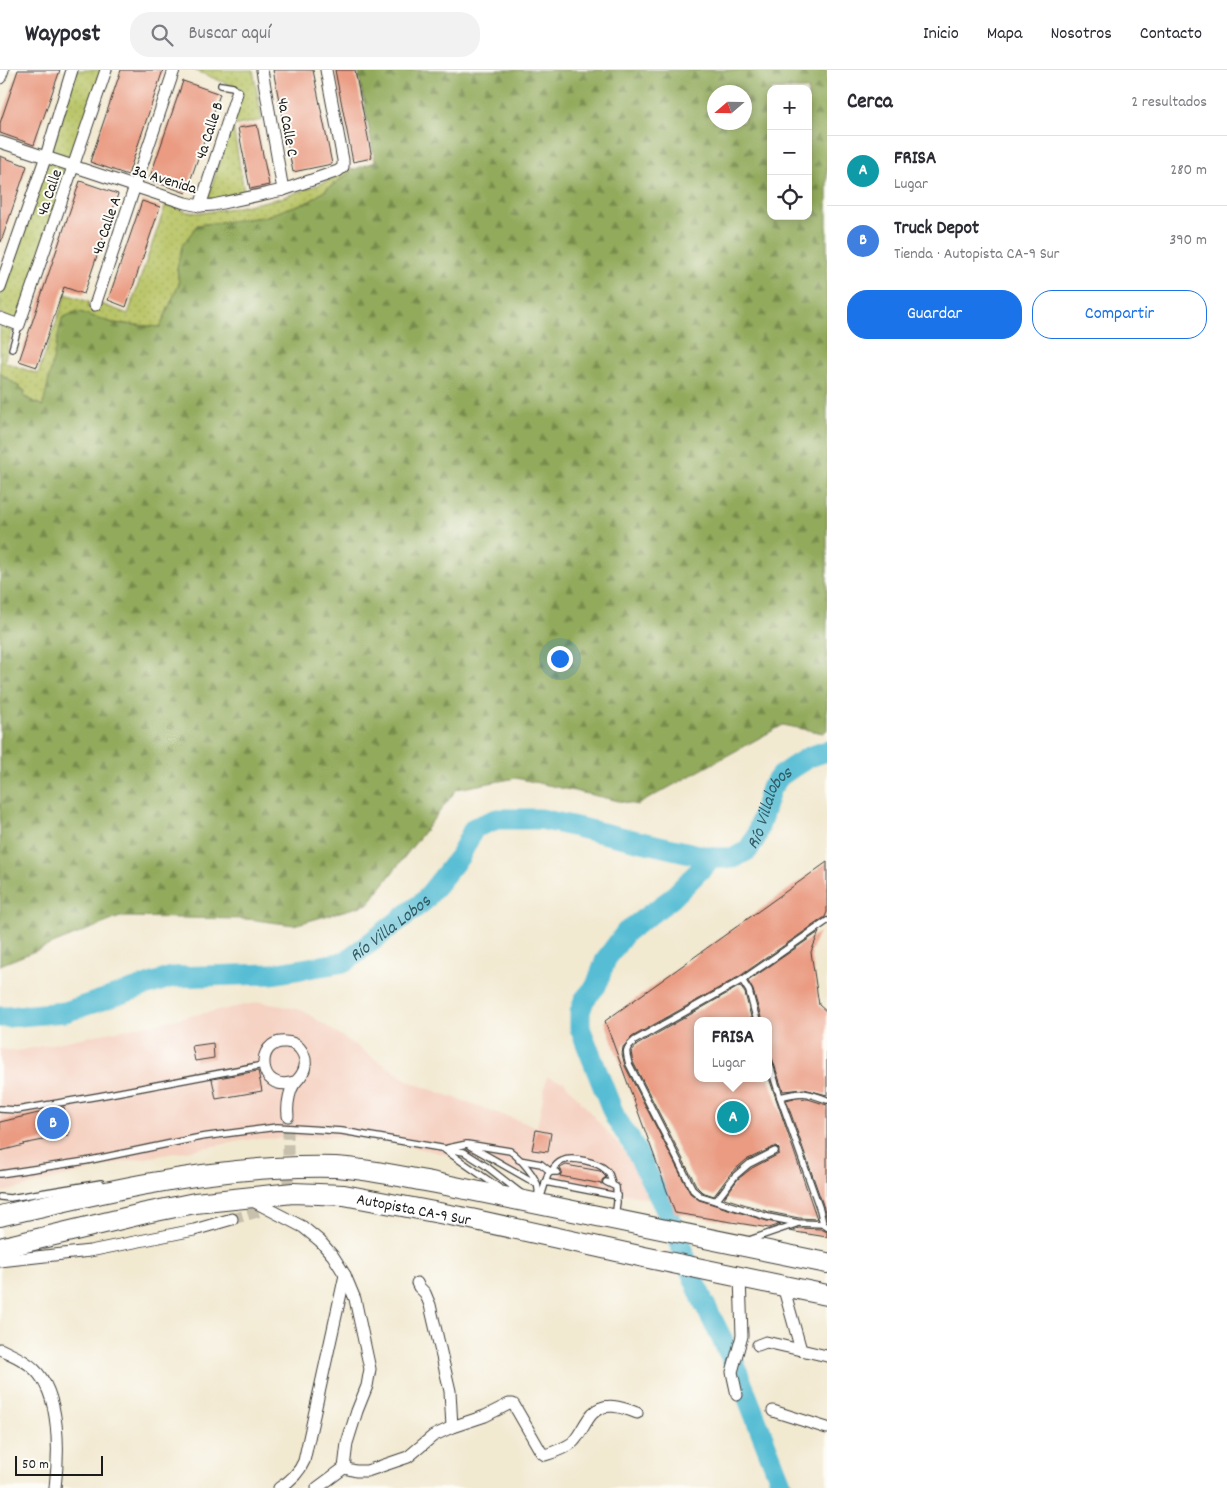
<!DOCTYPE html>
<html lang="es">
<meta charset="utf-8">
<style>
body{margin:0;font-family:Dekko,sans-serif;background:#f2f2f3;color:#2b2b33}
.controls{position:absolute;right:15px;top:15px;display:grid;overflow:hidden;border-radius:10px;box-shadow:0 2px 8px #0003}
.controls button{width:45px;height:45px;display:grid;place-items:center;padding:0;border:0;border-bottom:1px solid #e1e1e2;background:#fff;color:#2b2b33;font:25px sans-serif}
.compass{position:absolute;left:707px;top:15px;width:45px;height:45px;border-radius:50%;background:#fff;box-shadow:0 2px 8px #0003;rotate:250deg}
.scale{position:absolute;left:15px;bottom:12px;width:88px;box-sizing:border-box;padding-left:5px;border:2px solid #1c1c1c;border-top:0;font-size:14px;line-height:18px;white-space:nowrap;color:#1c1c1c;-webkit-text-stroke:4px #fdfcf7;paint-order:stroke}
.you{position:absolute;left:559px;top:588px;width:18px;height:18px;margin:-12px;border:4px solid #fff;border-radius:50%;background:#1a73e8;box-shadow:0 0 0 8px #1a73e833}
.badge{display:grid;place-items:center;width:32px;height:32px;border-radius:50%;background:#1a73e8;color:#fff;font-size:16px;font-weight:700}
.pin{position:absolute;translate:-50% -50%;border:2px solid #fff;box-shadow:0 1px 5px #0006}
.popup{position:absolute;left:694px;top:947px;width:78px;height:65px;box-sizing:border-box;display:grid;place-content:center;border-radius:10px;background:#fff;filter:drop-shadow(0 1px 4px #0005);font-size:16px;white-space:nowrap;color:#7c7c81}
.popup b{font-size:19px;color:#2b2b33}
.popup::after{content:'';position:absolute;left:50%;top:100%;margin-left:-10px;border:10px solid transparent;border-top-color:#fff}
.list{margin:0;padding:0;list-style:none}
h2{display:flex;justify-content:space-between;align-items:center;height:65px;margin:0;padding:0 20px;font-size:21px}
h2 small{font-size:16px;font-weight:400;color:#7c7c81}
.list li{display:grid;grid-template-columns:32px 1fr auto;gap:15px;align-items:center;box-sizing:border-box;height:70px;padding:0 20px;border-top:1px solid #e1e1e2}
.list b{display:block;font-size:19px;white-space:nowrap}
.list p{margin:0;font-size:16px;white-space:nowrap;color:#7c7c81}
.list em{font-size:16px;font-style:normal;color:#7c7c81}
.actions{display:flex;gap:10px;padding:15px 20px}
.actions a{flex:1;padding:11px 0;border:1px solid #1a73e8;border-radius:20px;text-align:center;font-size:18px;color:#1a73e8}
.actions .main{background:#1a73e8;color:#fff}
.icon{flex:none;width:28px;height:28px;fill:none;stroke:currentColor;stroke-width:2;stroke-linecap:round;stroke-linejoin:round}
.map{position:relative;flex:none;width:827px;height:1418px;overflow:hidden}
header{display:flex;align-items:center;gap:30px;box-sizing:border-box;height:70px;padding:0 25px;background:#fff;border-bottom:1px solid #e1e1e2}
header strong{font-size:24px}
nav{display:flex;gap:28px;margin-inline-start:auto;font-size:18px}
.search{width:350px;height:45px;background:#f2f2f3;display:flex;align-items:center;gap:12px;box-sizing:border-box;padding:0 18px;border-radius:20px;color:#7c7c81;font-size:19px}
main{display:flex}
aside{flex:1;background:#fff}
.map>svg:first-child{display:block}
.built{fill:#f5d2c2}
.grass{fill:url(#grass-dots);stroke:#6a7042}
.forest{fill:url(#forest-firs);stroke:#57633c;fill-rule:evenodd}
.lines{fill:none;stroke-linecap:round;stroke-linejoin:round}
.river{stroke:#56bdd4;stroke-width:21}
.building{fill:#ea9b82}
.street-tunnel{stroke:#c7c0ad;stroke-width:11;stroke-dasharray:11 5.5;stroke-linecap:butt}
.lane-casing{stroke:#3c3b37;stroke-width:8}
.street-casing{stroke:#3c3b37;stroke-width:13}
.highway-casing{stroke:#3c3b37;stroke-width:22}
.lane{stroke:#fff;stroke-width:5.5}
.street{stroke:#fff;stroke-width:11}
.highway{stroke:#fff;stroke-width:20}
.labels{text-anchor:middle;stroke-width:4;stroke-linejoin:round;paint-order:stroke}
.street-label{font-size:16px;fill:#1c1c1c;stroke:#fdfcf7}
.water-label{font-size:18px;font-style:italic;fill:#335c66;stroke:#fdfcf7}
</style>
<header>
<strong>Waypost</strong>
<div class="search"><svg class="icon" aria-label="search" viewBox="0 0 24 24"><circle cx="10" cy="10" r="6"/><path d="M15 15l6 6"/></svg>Buscar aquí</div>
<nav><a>Inicio</a><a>Mapa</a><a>Nosotros</a><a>Contacto</a></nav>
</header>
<main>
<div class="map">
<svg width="827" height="1418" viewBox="0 0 827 1418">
<defs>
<pattern id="grass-dots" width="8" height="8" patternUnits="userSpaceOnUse" patternTransform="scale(1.25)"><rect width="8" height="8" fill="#b9c567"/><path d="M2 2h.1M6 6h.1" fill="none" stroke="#9ea959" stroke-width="1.8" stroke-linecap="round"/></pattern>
<pattern id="forest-firs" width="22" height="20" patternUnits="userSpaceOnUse" patternTransform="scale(1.25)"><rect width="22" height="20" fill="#92aa5c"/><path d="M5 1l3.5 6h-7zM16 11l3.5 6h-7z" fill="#768a4b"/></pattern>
</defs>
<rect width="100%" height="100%" fill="#fdfcf7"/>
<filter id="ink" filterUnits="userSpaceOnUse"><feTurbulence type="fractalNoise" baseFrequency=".02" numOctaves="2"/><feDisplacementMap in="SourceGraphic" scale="10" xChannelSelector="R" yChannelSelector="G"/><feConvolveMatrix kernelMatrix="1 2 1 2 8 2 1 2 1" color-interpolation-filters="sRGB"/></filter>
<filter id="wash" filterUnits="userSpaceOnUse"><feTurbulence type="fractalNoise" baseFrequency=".0096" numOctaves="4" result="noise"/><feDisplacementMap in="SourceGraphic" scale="20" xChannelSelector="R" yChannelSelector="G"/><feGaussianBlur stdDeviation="1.12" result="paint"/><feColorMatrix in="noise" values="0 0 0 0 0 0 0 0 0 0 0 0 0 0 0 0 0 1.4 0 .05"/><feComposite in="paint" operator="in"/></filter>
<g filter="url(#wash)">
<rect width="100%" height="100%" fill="#f2e9d1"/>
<path class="built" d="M 260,932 L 302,940 L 410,1012 L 537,1057 L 547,1007 L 564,1012 L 669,1133 L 561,1111 L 366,1066 L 253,1069 L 118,1093 L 0,1123 L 0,979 L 17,981 Z"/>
<g class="grass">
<path d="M 72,0 L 106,0 L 19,255 L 0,243 L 0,218 Z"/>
<path d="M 194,0 L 253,0 L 262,50 L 233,56 L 244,122 L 212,130 L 208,128 L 242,20 Z"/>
<path d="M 355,99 L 310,131 L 263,147 L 197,155 L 177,198 L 179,214 L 160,257 L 113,253 L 97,248 L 43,336 L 24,327 L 25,321 L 0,303 L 0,254 L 13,258 L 4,292 L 38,304 L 66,224 L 89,232 L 88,237 L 99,241 L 101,234 L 128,244 L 166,134 L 188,142 L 202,143 L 238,137 L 281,128 L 323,113 L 340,105 L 347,100 Z"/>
</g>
<path class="forest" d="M 358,0 L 827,0 L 827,660 L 823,663 L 783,655 L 637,735 L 516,708 L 457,719 L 368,834 L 294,855 L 247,849 L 120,847 L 0,895 L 0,303 L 25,321 L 24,327 L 43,336 L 62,248 L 77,241 L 113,253 L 160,257 L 179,214 L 177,198 L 182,176 L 197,155 L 263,147 L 310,131 L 355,99 L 375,92 ZM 771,19 L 808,19 L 808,146 L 771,146 ZM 714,22 L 744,22 L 744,52 L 714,52 Z"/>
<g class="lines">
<g class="river">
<path d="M 712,788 L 671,829 L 626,862 L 606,889 L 596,916 L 584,930 L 580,942 L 580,958 L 615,1047 L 632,1073 L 665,1138 L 703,1231 L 734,1293 L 783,1418"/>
<path id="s1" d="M 0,947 L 8,947 L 65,942 L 172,907 L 272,904 L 345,892 L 424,831 L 460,786 L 474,758 L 497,749 L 541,749 L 712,788 L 734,788 L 748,780 L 756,767 L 771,718 L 780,706 L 793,697 L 809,687 L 827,681"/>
</g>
</g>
<g id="blocks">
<g class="building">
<path d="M 18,0 L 60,0 L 34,75 L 0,63 L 0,53 Z"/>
<path d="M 121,0 L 163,0 L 128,105 L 90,92 Z"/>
<path d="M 273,0 L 313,0 L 332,94 L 293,102 Z"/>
<path d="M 335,0 L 355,0 L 372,88 L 353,92 Z"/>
<path d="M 183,11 L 220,24 L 186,123 L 149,110 Z"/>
<path d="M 257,55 L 269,115 L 250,119 L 238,58 Z"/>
<path d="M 0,86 L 27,96 L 1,172 L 0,172 Z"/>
<path d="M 80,111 L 118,124 L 84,224 L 64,217 L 37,297 L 19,291 Z"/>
<path d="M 142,131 L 160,137 L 126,237 L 108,230 Z"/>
<path d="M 827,792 L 827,842 L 825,847 L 740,906 L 632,967 L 623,977 L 622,984 L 625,996 L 690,1123 L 699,1130 L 767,1151 L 781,1154 L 769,1158 L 675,1143 L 605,951 Z"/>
<path d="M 819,862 L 811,882 L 819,935 L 827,942 L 827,1025 L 804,1019 L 783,1021 L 772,988 L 768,984 L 768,951 L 762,951 L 753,920 L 748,911 Z"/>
<path d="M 740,916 L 745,923 L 752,951 L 698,951 L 698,1008 L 768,1008 L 768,1005 L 817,1149 L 799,1148 L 769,1142 L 724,1128 L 738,1109 L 752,1098 L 779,1084 L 779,1079 L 776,1076 L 746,1090 L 731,1103 L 714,1126 L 702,1122 L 697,1117 L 633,992 L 631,982 L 637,975 Z"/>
<path d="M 213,973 L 214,988 L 195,991 L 192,976 Z"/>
<path d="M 258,1001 L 262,1021 L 216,1029 L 212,1009 Z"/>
<path d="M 794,1028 L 808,1029 L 827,1035 L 827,1150 L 824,1138 L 786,1030 Z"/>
<path d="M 64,1037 L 69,1065 L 23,1074 L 24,1075 L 0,1081 L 0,1052 Z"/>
<path d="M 536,1060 L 551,1063 L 548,1082 L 532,1080 Z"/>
<path d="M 566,1095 L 600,1101 L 606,1107 L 602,1110 L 602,1114 L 560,1106 L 562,1102 L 560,1098 Z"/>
<path d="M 799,1158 L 821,1159 L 827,1162 L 827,1167 L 789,1161 Z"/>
</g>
</g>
</g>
<g filter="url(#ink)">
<use href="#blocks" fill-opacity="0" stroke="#3c3b37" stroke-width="1"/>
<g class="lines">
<path class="street-tunnel" d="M 232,1149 L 265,1140 L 282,1128 L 288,1115 L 288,1046"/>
<defs>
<g id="lane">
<path d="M 221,15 L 233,17 L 237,23"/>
<path d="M 12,279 L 19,255"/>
<path d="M 742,910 L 827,851"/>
<path d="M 757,951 L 749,921 L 742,910 L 634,971 C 624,980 626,982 629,994 L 693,1120 L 700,1126 L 768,1147 L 798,1153 L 823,1154 L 827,1157"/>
<path d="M 768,989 L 780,1027 L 820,1140 L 823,1154"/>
<path d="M 780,1027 C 802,1021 806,1022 827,1030"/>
<path d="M 0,1039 L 17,1040 L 99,1026 L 263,995"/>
<path d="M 470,1076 L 537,1114"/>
<path d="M 448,1078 L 467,1074 L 510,1081 C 519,1087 538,1108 538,1119 C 539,1123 537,1128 537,1131"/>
<path d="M 445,1080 L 501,1119"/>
<path d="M 519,1090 L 541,1094 L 551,1102 C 554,1097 557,1093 562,1091 C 572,1086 598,1092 606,1100 C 610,1103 611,1109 612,1114"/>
<path d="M 0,1104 L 86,1091 L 201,1067 L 277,1057 L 342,1061 L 464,1082 L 486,1096 L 522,1124"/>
<path d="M 545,1112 L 617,1126"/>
<path d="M 606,1112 L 616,1117 L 617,1132 L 615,1147"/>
<path d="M 0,1127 L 10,1128 L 101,1113"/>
<path d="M 540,1130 L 548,1104 L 551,1102 L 557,1102"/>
<path d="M 716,1131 L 735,1106 L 749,1094 L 775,1081"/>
<path d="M 749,1170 L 796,1154"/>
</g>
<g id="street">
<path d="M 262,0 L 283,120"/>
<path d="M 0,8 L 3,0"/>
<path d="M 0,72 L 185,133 L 200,136 L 213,135 L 283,120 L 338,101 L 343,97 L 343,90 L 326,0"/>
<path d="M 200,136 L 237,23"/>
<path d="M 0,218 L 46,86 L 72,0"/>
<path d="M 95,235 L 174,0"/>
<path d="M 0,248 L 19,255 L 106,0"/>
<path d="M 288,1046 C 287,1037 288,1029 291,1020 C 295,1010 298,1011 302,1004 C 310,991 302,973 286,972 C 254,969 257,1024 294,1012"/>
<path d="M 251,1130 L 303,1157 L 320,1171 L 333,1186 L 345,1205 L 355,1229 L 370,1299 L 367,1316 L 357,1341 L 347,1373 L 344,1398 L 317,1418"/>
<path d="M 0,1191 L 90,1181 L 194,1160 L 232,1149"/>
<path d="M 417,1213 L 419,1217 L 425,1223 L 430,1235 L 450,1321 L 452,1357"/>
<path d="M 783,1216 L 801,1280"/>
<path d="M 758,1275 L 766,1272 L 827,1286"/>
<path d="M 0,1279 C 12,1285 24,1289 34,1299 C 61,1324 59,1384 55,1418"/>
<path d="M 737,1325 L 732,1302 L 742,1266 L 740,1207"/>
<path d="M 773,1341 L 827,1358"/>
<path d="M 344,1398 L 356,1401 L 367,1401 L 408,1387 L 433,1366 L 452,1357 L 485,1346 L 509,1334 L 513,1334 L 514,1335 L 541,1382 L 545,1385 C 552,1383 570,1376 574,1371 C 581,1363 585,1352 592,1344 C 604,1331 622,1337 637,1343"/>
<path d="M 279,1418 C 291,1411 299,1403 304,1391 L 345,1205"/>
</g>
<g id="highway">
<path d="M 0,1146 C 90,1125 181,1103 274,1098 C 294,1097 315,1096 335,1097 C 369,1099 403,1107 436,1113 L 827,1193"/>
<path id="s2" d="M 0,1178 L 146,1143 L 195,1133 L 293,1123 L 344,1125 L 471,1149 L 644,1187 L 827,1225"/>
</g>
</defs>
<use href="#lane" class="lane-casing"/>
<use href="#street" class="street-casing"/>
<use href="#highway" class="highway-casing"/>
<use href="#lane" class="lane"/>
<use href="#street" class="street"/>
<use href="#highway" class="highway"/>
</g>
</g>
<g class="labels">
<g class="street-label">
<text transform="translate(289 57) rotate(80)" y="6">4a Calle C</text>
<text transform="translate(208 60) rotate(-72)" y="6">4a Calle B</text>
<text transform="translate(165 108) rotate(17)" y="6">3a Avenida</text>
<text transform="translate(48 122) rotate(-71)" y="6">4a Calle</text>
<text transform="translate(105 155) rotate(-71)" y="6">4a Calle A</text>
<text dy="6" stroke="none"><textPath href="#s2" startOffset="421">Autopista CA-9 Sur</textPath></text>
</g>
<g class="water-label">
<text dy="6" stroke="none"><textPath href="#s1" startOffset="871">Río Villalobos</textPath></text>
<text dy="6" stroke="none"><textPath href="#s1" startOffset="408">Río Villa Lobos</textPath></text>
</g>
</g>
</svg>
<div class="controls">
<button>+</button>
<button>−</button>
<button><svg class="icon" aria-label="locate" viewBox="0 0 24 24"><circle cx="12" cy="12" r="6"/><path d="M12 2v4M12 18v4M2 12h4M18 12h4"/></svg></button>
</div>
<svg class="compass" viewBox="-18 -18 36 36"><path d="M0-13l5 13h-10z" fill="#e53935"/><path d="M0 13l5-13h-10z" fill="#7c7c81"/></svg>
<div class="scale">50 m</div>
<div class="you"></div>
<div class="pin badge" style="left:733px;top:1047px;background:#0f9aa8">A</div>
<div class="popup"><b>FRISA</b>Lugar</div>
<div class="pin badge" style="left:53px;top:1053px;background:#3f7fe0">B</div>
</div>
<aside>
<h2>Cerca<small>2 resultados</small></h2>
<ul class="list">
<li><span class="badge" style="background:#0f9aa8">A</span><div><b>FRISA</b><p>Lugar</p></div><em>280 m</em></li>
<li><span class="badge" style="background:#3f7fe0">B</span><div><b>Truck Depot</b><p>Tienda · Autopista CA-9 Sur</p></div><em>390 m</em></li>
</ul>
<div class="actions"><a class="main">Guardar</a><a>Compartir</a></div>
</aside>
</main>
